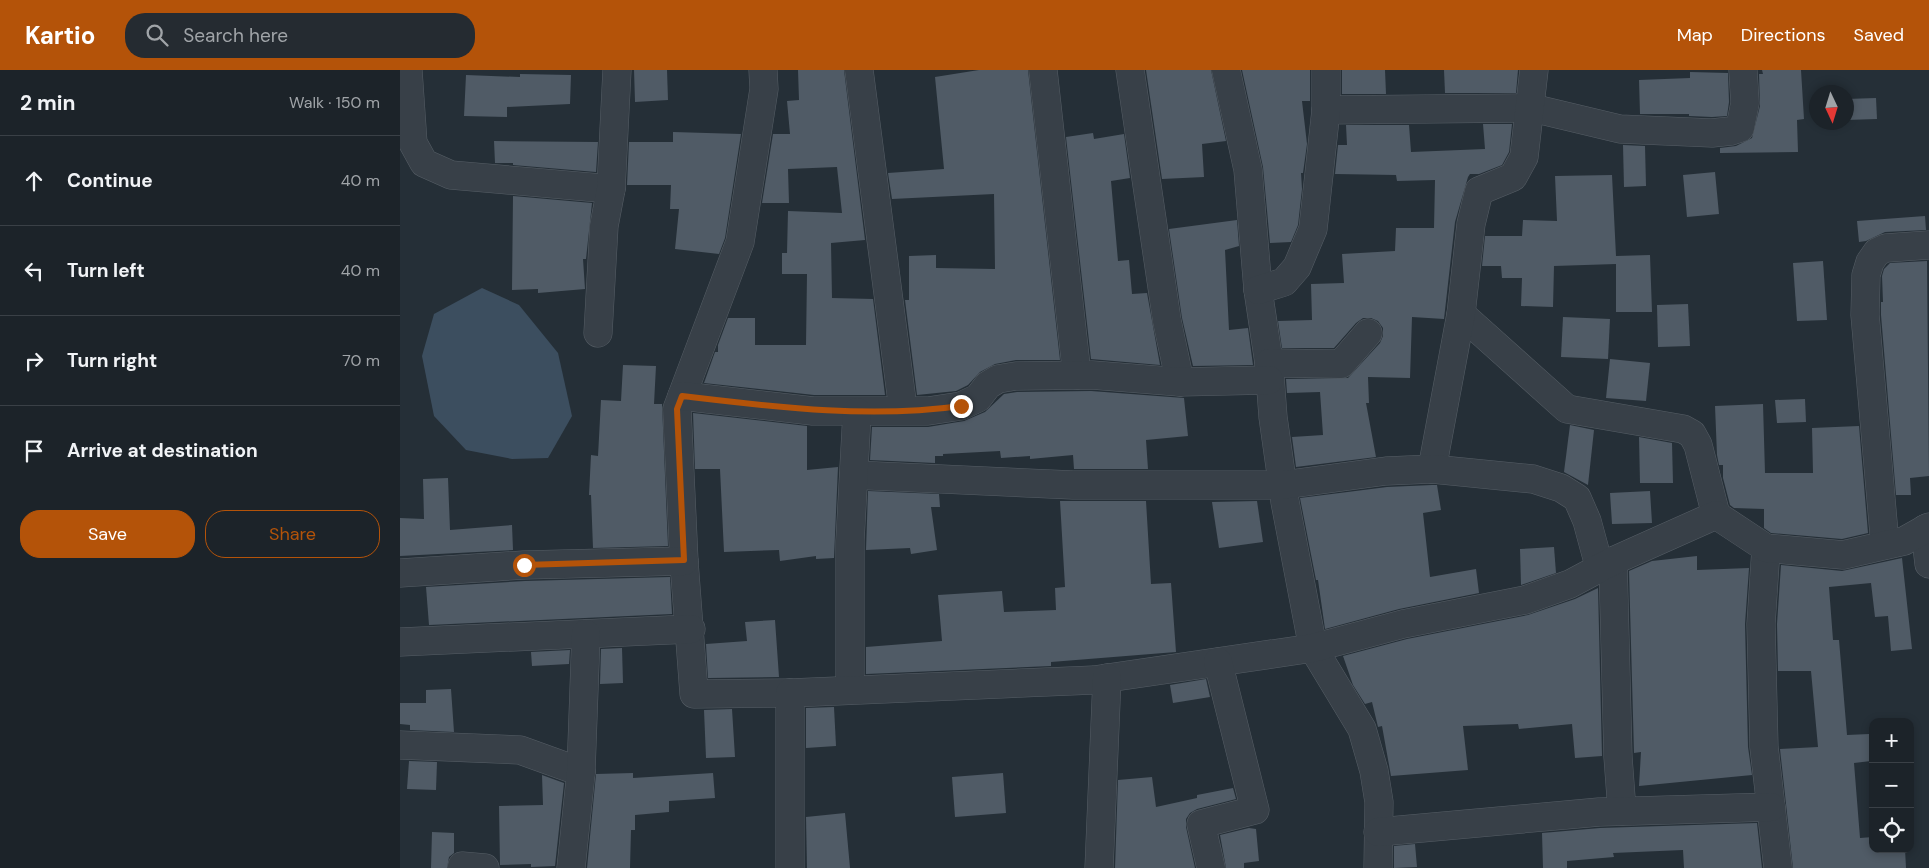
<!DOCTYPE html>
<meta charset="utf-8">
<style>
body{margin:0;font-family:"DM Sans",sans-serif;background:#252b31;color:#f1f3f6}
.controls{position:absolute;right:15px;bottom:15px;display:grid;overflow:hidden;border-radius:10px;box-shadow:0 2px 8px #0003}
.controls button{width:45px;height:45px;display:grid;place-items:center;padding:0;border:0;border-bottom:1px solid #3a4046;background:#1c2329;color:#f1f3f6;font:25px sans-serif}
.compass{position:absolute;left:1409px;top:15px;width:45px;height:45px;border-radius:50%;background:#1c2329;box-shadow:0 2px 8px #0003;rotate:176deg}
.stop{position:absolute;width:15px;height:15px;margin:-11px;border:4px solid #b45309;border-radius:50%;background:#fff}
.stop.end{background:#b45309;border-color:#fff;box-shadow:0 1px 5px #0008}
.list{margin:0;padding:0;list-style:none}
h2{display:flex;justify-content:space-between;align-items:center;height:65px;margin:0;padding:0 20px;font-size:21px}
h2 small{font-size:16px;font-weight:400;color:#a0a4a8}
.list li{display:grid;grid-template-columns:32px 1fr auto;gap:15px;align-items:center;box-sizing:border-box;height:90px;padding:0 20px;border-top:1px solid #3a4046}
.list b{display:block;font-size:19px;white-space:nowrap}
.list em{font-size:16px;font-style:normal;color:#a0a4a8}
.actions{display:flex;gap:10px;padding:15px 20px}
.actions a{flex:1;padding:11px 0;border:1px solid #b45309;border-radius:20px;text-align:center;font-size:18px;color:#b45309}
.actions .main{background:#b45309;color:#fff}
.icon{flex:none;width:28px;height:28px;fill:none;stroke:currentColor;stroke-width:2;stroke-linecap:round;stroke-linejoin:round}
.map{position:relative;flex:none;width:1529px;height:798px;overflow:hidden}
header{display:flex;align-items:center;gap:30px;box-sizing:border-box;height:70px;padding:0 25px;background:#b45309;color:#fff}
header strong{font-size:24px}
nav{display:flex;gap:28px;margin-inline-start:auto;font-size:18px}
.search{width:350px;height:45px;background:#252b31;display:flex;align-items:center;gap:12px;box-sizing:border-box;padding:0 18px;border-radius:20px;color:#a0a4a8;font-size:19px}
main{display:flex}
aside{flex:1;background:#1c2329}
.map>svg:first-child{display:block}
.water{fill:#3c4e5f}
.building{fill:#505b66}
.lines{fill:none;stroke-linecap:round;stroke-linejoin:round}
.street-casing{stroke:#565e66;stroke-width:29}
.street{stroke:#384048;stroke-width:28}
.route{stroke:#b45309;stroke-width:6}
</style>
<header>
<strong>Kartio</strong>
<div class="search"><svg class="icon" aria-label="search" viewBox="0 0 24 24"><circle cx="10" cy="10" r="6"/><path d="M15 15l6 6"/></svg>Search here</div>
<nav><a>Map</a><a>Directions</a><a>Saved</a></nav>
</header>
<main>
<aside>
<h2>2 min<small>Walk · 150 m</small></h2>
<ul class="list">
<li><svg class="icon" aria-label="ahead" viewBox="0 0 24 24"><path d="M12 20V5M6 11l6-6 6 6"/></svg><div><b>Continue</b></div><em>40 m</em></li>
<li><svg class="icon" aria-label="left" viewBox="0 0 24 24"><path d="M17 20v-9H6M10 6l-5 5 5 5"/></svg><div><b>Turn left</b></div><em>40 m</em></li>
<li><svg class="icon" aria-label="right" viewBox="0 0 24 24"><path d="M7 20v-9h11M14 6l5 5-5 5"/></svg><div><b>Turn right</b></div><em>70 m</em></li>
<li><svg class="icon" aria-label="arrive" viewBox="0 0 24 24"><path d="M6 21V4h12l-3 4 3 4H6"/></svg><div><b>Arrive at destination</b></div></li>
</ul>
<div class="actions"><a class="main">Save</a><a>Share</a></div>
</aside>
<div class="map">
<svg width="1529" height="798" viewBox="0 0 1529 798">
<rect width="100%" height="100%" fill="#252f37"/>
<path class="water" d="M 82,218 L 119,235 L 158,283 L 172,346 L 148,388 L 112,389 L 66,380 L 34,346 L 22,286 L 34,244 Z"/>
<g class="building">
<path d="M 234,0 L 267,0 L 268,30 L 235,32 Z"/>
<path d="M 398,0 L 444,0 L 465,170 L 431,173 L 432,228 L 473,229 L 485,325 L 414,325 L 304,313 L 315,282 L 318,282 L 318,275 L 328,248 L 355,248 L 355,275 L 406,275 L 407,204 L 382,204 L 382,183 L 387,183 L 388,141 L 442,143 L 437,97 L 388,99 L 389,133 L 362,133 L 373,64 L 390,64 L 387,31 L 399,30 Z"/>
<path d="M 579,0 L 628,0 L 660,290 L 616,290 L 595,294 L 580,302 L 568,315 L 556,321 L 517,325 L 505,230 L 509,230 L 509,186 L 536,185 L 536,198 L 595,199 L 594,124 L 492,129 L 488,103 L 544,99 L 535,7 Z"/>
<path d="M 746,0 L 811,0 L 826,71 L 802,74 L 804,107 L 762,109 Z"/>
<path d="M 842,0 L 910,0 L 910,31 L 902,31 L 907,74 L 903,103 L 901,103 L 902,119 L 898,155 L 891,172 L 870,173 L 863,97 Z"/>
<path d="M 942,0 L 985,0 L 986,24 L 942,24 Z"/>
<path d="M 1044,0 L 1118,0 L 1116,23 L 1045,23 Z"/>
<path d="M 1362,0 L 1401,0 L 1404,49 L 1397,50 L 1398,82 L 1320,83 L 1320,78 L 1336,76 L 1352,68 L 1360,36 L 1359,4 L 1363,4 Z"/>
<path d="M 1290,2 L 1328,3 L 1329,32 L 1327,46 L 1312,47 L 1289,46 L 1289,44 L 1240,44 L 1239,10 L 1290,8 Z"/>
<path d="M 120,4 L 171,5 L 170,34 L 107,37 L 107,47 L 64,46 L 66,5 L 120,7 Z"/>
<path d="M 1476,28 L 1477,49 L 1446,50 L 1446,29 Z"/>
<path d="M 1083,54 L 1112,54 L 1109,82 L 1102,95 L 1079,104 L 1070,104 L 1068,107 L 1055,152 L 1044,249 L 1012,247 L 1010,308 L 968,307 L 969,333 L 966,333 L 976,387 L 896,397 L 892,367 L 923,365 L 920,322 L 887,323 L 886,309 L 948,308 L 980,273 L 983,266 L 983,258 L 978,251 L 971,248 L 963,248 L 956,253 L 934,278 L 882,278 L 878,251 L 912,250 L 911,214 L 944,213 L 942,184 L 995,181 L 996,158 L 1034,158 L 1035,110 L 997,111 L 996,105 L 935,104 L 938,75 L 947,75 L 946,55 L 1009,55 L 1011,82 L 1085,79 Z"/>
<path d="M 273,62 L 341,64 L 325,168 L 319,184 L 275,179 L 279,139 L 270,139 L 271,115 L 227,115 L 229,72 L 273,72 Z"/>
<path d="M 693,63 L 694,69 L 724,64 L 730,108 L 711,111 L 718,191 L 729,190 L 732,224 L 747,223 L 760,295 L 691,289 L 666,67 Z"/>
<path d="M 94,71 L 198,72 L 196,102 L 113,95 L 113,93 L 95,93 Z"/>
<path d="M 1223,75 L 1245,76 L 1246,116 L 1224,117 Z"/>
<path d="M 1315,102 L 1319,144 L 1287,147 L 1283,105 Z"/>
<path d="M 1212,105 L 1216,186 L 1250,185 L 1252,242 L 1216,242 L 1216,194 L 1154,196 L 1153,237 L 1121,236 L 1122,208 L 1102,208 L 1101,196 L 1082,196 L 1085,166 L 1122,166 L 1123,150 L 1157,151 L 1155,106 Z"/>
<path d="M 113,126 L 192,133 L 186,189 L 183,189 L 185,219 L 138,223 L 138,219 L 112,220 Z"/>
<path d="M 1525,146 L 1526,160 L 1485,162 L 1466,171 L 1459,172 L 1457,151 Z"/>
<path d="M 837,150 L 839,176 L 825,180 L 829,260 L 848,258 L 853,295 L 793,296 L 782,248 L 769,159 Z"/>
<path d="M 1423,191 L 1427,250 L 1397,251 L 1393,193 Z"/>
<path d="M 1527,191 L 1529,406 L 1510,408 L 1511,425 L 1496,425 L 1481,245 L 1481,232 L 1483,232 L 1482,206 L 1484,199 L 1490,193 Z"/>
<path d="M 1288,234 L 1290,276 L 1258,277 L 1257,235 Z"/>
<path d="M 1163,247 L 1210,249 L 1208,289 L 1161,287 Z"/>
<path d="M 1210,289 L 1250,293 L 1246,331 L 1206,328 Z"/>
<path d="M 223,295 L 256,296 L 254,334 L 262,334 L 268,476 L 193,478 L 191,425 L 189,425 L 191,385 L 198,386 L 201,330 L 221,331 Z"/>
<path d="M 691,321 L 784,328 L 788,366 L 746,370 L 748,399 L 674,399 L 673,385 L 630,389 L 630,386 L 601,388 L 600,381 L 543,384 L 543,386 L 535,386 L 535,393 L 470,390 L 472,357 L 528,357 L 564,351 L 585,342 L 604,324 L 617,322 Z"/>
<path d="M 1405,329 L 1406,352 L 1377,353 L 1375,330 Z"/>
<path d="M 1363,334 L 1365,403 L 1413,403 L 1412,358 L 1459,356 L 1468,463 L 1442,469 L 1371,463 L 1364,458 L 1364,439 L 1334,438 L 1330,435 L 1323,408 L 1323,395 L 1319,395 L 1317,385 L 1315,336 Z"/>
<path d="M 293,343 L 407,356 L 407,400 L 438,397 L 434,488 L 416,489 L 416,486 L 380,491 L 379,480 L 324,482 L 320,399 L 295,399 Z"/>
<path d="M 1170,355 L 1194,360 L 1188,415 L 1164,402 Z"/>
<path d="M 1239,367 L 1272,373 L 1273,413 L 1240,413 Z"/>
<path d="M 48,408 L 50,460 L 112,455 L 113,480 L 0,486 L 0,448 L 24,449 L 23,409 Z"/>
<path d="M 1032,415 L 1037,415 L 1041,440 L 1023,443 L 1030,507 L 1076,499 L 1079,523 L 999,539 L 925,559 L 918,510 L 916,510 L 900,428 L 987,417 Z"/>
<path d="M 468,421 L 539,424 L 540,437 L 531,437 L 537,480 L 511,484 L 510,478 L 466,480 Z"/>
<path d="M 1250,421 L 1252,453 L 1212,454 L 1210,423 Z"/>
<path d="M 660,431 L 746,431 L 751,514 L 771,513 L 776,582 L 651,592 L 651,596 L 466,604 L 466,577 L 542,571 L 538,525 L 602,521 L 604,542 L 656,540 L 655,518 L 665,517 Z"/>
<path d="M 857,431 L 863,472 L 819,478 L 812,432 Z"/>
<path d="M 1154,477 L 1156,503 L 1121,515 L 1120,479 Z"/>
<path d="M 1297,486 L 1297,500 L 1349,498 L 1345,554 L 1348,677 L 1352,705 L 1239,716 L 1241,682 L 1234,683 L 1229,501 L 1252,491 Z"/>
<path d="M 1502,488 L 1512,579 L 1491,581 L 1488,546 L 1475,547 L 1471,513 L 1429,517 L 1433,570 L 1439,570 L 1447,665 L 1469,664 L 1471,691 L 1454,693 L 1460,768 L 1473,767 L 1473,779 L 1505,779 L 1506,798 L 1393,798 L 1380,679 L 1418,677 L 1411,601 L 1378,601 L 1377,554 L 1381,495 L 1442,501 Z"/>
<path d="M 270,507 L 272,544 L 29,555 L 26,517 L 125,511 Z"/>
<path d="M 1198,518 L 1202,686 L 1175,688 L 1172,654 L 1119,659 L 1118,654 L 1063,656 L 1068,700 L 991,706 L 982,656 L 978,657 L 972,632 L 965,634 L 953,615 L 943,586 L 1007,569 L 1128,545 L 1175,529 Z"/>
<path d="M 375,550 L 379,607 L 308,608 L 306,574 L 347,571 L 345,552 Z"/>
<path d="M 222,578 L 223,613 L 200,614 L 201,579 Z"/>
<path d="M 170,580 L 169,594 L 132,596 L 131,582 Z"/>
<path d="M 806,609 L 810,627 L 773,633 L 770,615 Z"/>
<path d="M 51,619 L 54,662 L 10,660 L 10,655 L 0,654 L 0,633 L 26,633 L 26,620 Z"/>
<path d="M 434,637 L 436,676 L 406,678 L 406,638 Z"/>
<path d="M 332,639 L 335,687 L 306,688 L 304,640 Z"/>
<path d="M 9,691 L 37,692 L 36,720 L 7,719 Z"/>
<path d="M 233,703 L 233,708 L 313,703 L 315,728 L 269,731 L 269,742 L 235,745 L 235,760 L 231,760 L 230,798 L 187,798 L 196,704 Z"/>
<path d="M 603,703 L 606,743 L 555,747 L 552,707 Z"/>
<path d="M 142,705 L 164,713 L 155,796 L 131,797 L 131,794 L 100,795 L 99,736 L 143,735 Z"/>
<path d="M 752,707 L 756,737 L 797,728 L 797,725 L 833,718 L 836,729 L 797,739 L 790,743 L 786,749 L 786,757 L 795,798 L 715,798 L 718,710 Z"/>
<path d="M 445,743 L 450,798 L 407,798 L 406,747 Z"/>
<path d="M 1357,753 L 1362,798 L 1284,798 L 1283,780 L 1213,783 L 1214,787 L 1167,791 L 1167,798 L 1143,798 L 1142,763 L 1200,758 Z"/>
<path d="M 849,758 L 856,759 L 859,791 L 844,793 L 844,798 L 826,798 L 820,765 Z"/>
<path d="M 32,762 L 54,763 L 54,783 L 49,787 L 47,798 L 31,798 Z"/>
<path d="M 1015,774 L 1017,797 L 994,798 L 994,776 Z"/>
</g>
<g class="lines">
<defs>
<g id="street">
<path d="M 8,0 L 13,73 L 24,93 L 51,105 L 211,119"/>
<path d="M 363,0 L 364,19 L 340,172 L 277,339 L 284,491 L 294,624 L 390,623"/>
<path d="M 459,0 L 503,339"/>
<path d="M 643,0 L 677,305"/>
<path d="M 730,0 L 767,251 L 780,312"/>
<path d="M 826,0 L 848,100 L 858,220 L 869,293 L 873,347 L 885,432 L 913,578 L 962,659 L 974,701 L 979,732 L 978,798"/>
<path d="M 926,40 L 1132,38 L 1220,59 L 1312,63 L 1331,61 L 1340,58 L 1345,33 L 1343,0"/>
<path d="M 858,220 L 884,212 L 897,197 L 913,159 L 926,40 L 926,0"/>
<path d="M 1061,244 L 1167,339 L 1283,359 L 1292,364 L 1298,375 L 1316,445"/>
<path d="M 198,263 L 204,156 L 211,119 L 217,0"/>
<path d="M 869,293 L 941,294 L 968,263"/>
<path d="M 282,326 L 413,341 L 528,341 L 561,336 L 578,328 L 588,315 L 598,309 L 616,306 L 692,305 L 780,312 L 869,310"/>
<path d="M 1032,399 L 1061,244 L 1071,154 L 1079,121 L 1113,107 L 1124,87 L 1134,0"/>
<path d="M 454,405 L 673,415 L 883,415 L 986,401 L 1032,399 L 1133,409 L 1161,418 L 1177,428 L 1187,451 L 1200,499"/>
<path d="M 1525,459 L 1529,494"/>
<path d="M 1485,475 L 1465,245 L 1466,205 L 1470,192 L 1477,182 L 1486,178 L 1529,175"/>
<path d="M 1366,478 L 1361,554 L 1364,677 L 1378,798"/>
<path d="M 1213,491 L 1218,687 L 1222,741"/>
<path d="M 0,503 L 124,495 L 284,491"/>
<path d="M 0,572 L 291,559"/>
<path d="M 450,620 L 450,471 L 457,342"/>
<path d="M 0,675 L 120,680 L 181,702"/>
<path d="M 978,762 L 1199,742 L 1371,737"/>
<path d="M 62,796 L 85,798"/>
<path d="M 171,798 L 181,702 L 186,564"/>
<path d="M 390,798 L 390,623 L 694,610 L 913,578 L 1003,554 L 1125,530 L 1170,514 L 1213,491 L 1316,445 L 1366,478 L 1443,485 L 1504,471 L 1529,457"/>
<path d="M 699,798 L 707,608"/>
<path d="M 811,798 L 801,754 L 855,740 L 818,592"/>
</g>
</defs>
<use href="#street" class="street-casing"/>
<use href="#street" class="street"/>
</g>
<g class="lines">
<path class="route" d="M 124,495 L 284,490 L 277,339 L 282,326 C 375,337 468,349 561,336"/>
</g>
</svg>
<div class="controls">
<button>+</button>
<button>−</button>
<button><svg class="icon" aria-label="locate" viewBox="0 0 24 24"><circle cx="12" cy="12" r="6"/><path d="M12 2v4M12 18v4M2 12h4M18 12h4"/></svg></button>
</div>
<svg class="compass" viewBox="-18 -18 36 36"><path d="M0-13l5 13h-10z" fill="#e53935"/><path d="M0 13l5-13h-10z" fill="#a0a4a8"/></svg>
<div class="stop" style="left:124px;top:495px"></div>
<div class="stop end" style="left:561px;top:336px"></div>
</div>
</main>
